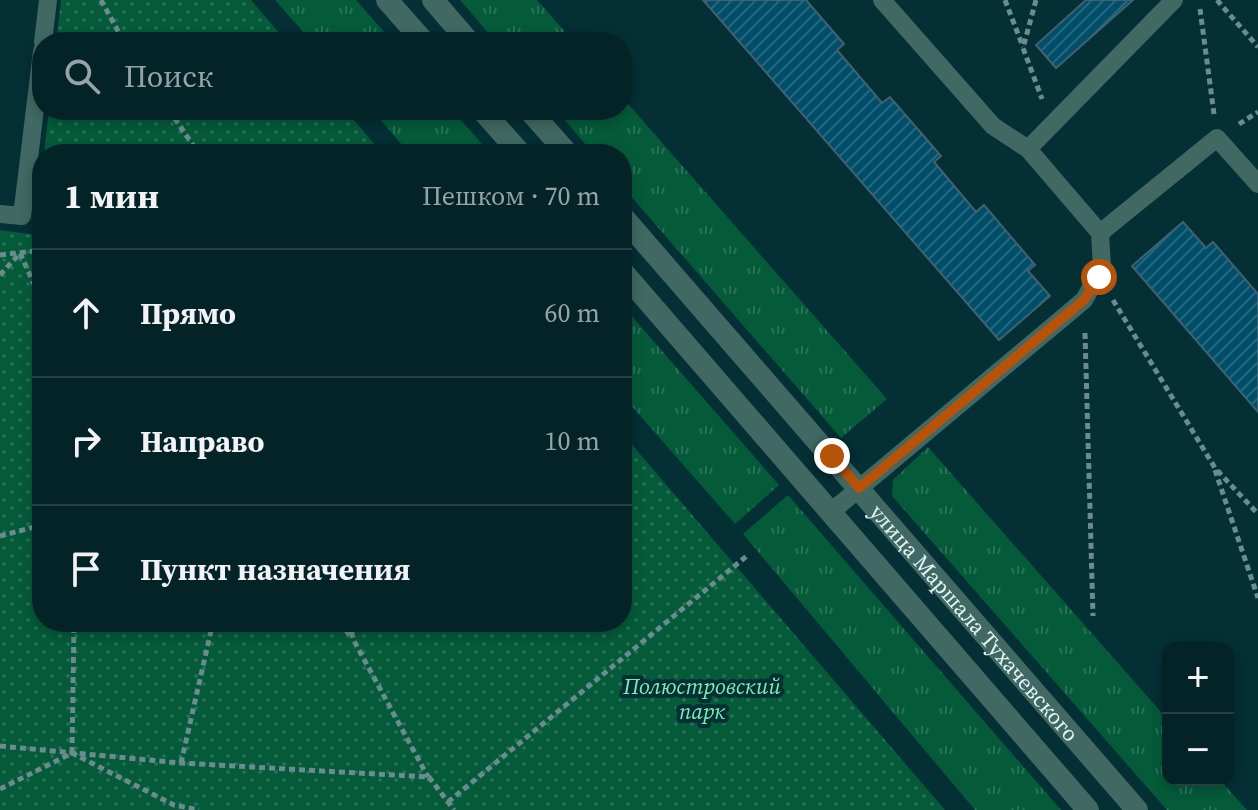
<!DOCTYPE html>
<html lang="ru">
<meta charset="utf-8">
<style>
body{margin:0;font-family:"Source Serif 4",serif;background:#0d2b2f;color:#f1f3f6}
.controls{position:absolute;right:24px;bottom:24px;display:grid;overflow:hidden;border-radius:16px;box-shadow:0 4px 12px #0003}
.controls button{width:72px;height:72px;display:grid;place-items:center;padding:0;border:0;border-bottom:2px solid #244044;background:#032327;color:#f1f3f6;font:40px sans-serif}
.stop{position:absolute;width:24px;height:24px;margin:-18px;border:6px solid #b45309;border-radius:50%;background:#fff}
.stop.end{background:#b45309;border-color:#fff;box-shadow:0 2px 8px #0008}
.list{margin:0;padding:0;list-style:none}
h2{display:flex;justify-content:space-between;align-items:center;height:104px;margin:0;padding:0 32px;font-size:34px}
h2 small{font-size:26px;font-weight:400;color:#97a4a7}
.list li{display:grid;grid-template-columns:52px 1fr auto;gap:24px;align-items:center;box-sizing:border-box;height:128px;padding:0 32px;border-top:2px solid #244044}
.list b{display:block;font-size:30px;white-space:nowrap}
.list em{font-size:26px;font-style:normal;color:#97a4a7}
.icon{flex:none;width:44px;height:44px;fill:none;stroke:currentColor;stroke-width:2;stroke-linecap:round;stroke-linejoin:round}
.map{position:relative;flex:none;width:1258px;height:810px;overflow:hidden}
.search{position:absolute;background:#032327;box-shadow:0 4px 12px #0003;left:32px;top:32px;width:600px;height:88px;display:flex;align-items:center;gap:20px;box-sizing:border-box;padding:0 28px;border-radius:32px;color:#97a4a7;font-size:30px}
.panel{position:absolute;background:#032327;box-shadow:0 4px 12px #0003;left:32px;top:144px;width:600px;height:488px;border-radius:32px}
.map>svg:first-child{display:block}
.grass{fill:url(#grass-tufts)}
.park{fill:url(#park-dots)}
.building{fill:url(#building-hatch);stroke:#416070;stroke-width:2}
.lines{fill:none;stroke-linecap:round;stroke-linejoin:round}
.path{stroke:#6a8b8f;stroke-width:5;stroke-dasharray:6 4;stroke-linecap:butt}
.service{stroke:#416862;stroke-width:18}
.tertiary{stroke:#416862;stroke-width:22}
.route{stroke:#b45309;stroke-width:10}
.labels{text-anchor:middle;stroke-width:8;stroke-linejoin:round;paint-order:stroke}
.street-label{font-size:22px;fill:#e1f6f9;stroke:#042f34}
.park-label{font-size:22px;font-style:italic;fill:#7dedb6;stroke:#042f34}
</style>
<div class="map">
<svg width="1258" height="810" viewBox="0 0 1258 810">
<defs>
<pattern id="grass-tufts" width="24" height="20" patternUnits="userSpaceOnUse" patternTransform="scale(2)"><rect width="24" height="20" fill="#055a3a"/><path d="M3 7l-1-3M5 7V3M7 7l1-3M15 17l-1-3M17 17v-4M19 17l1-3" fill="none" stroke="#297257"/></pattern>
<pattern id="park-dots" width="8" height="8" patternUnits="userSpaceOnUse" patternTransform="scale(2)"><rect width="8" height="8" fill="#055a3a"/><path d="M2 2h.1M6 6h.1" fill="none" stroke="#297257" stroke-width="1.8" stroke-linecap="round"/></pattern>
<pattern id="building-hatch" width="6" height="6" patternUnits="userSpaceOnUse" patternTransform="scale(2)"><rect width="6" height="6" fill="#004e6a"/><path d="M-1 1l2-2M0 6l6-6M5 7l2-2" fill="none" stroke="#256880"/></pattern>
</defs>
<rect width="100%" height="100%" fill="#042f34"/>
<g class="grass">
<path d="M 275,0 L 356,0 L 393,42 L 312,42 Z"/>
<path d="M 460,0 L 537,0 L 574,42 L 496,42 Z"/>
<path d="M 622,97 L 887,399 L 841,438 L 622,186 L 622,154 L 594,154 L 556,110 L 622,110 Z"/>
<path d="M 372,110 L 452,110 L 491,154 L 410,154 Z"/>
<path d="M 622,305 L 779,485 L 735,524 L 622,395 Z"/>
<path d="M 928,447 L 1168,720 L 1168,780 L 1220,780 L 1247,810 L 1167,810 L 892,496 L 893,480 Z"/>
<path d="M 788,495 L 1061,810 L 975,810 L 743,534 Z"/>
</g>
<g class="park">
<path d="M 61,0 L 251,0 L 287,42 L 56,42 Z"/>
<path d="M 49,110 L 345,110 L 383,154 L 44,154 Z"/>
<path d="M 42,176 L 42,622 L 622,622 L 622,433 L 945,810 L 0,810 L 0,230 L 36,235 Z"/>
</g>
<g class="building">
<path d="M 703,0 L 806,0 L 844,44 L 837,50 L 882,103 L 890,97 L 941,156 L 934,162 L 976,212 L 984,205 L 1035,265 L 1028,271 L 1050,296 L 999,340 Z"/>
<path d="M 1086,0 L 1133,0 L 1056,68 L 1036,45 Z"/>
<path d="M 1183,222 L 1206,248 L 1213,242 L 1258,294 L 1258,412 L 1132,266 Z"/>
</g>
<g class="lines">
<g class="path">
<path d="M 101,0 L 124,42"/>
<path d="M 1005,0 L 1023,47"/>
<path d="M 1036,0 L 1023,48 L 1042,99"/>
<path d="M 1217,0 L 1258,47"/>
<path d="M 1200,9 L 1214,114"/>
<path d="M 169,110 L 199,154"/>
<path d="M 1239,124 L 1258,112"/>
<path d="M 0,255 L 42,250"/>
<path d="M 0,275 L 20,253 L 42,302"/>
<path d="M 1113,300 L 1215,468 L 1258,514"/>
<path d="M 1085,333 L 1093,616"/>
<path d="M 1215,470 L 1258,598"/>
<path d="M 0,536 L 42,525"/>
<path d="M 340,622 L 351,637"/>
<path d="M 350,622 L 353,639 L 428,777"/>
<path d="M 0,746 L 181,763 L 429,777 L 454,810"/>
<path d="M 72,753 L 74,622"/>
<path d="M 181,763 L 213,622"/>
<path d="M 0,789 L 72,753 L 174,805 L 199,810"/>
<path d="M 448,802 L 748,555"/>
</g>
<g class="service">
<path d="M 882,0 L 993,126 L 1028,149 L 1174,0"/>
<path d="M 43,42 L 48,0"/>
<path d="M 0,214 L 22,216 L 42,51"/>
<path d="M 1100,233 L 1217,138 L 1258,184"/>
<path d="M 831,512 L 1084,300 L 1102,268 L 1100,233 L 1028,149"/>
</g>
<g class="tertiary">
<path d="M 387,0 L 424,42"/>
<path d="M 433,0 L 469,42"/>
<path d="M 482,110 L 521,154"/>
<path d="M 529,110 L 568,154"/>
<path id="s1" d="M 622,216 L 1137,810"/>
<path d="M 622,271 L 1088,810"/>
</g>
</g>
<g class="lines">
<path class="route" d="M 832,456 L 859,488 L 1084,300 L 1099,277"/>
</g>
<g class="labels">
<g class="street-label">
<text dy="8" stroke="none"><textPath href="#s1" startOffset="538">улица Маршала Тухачевского</textPath></text>
</g>
<g class="park-label">
<text x="702" y="694">Полюстровский<tspan x="702" dy="25">парк</tspan></text>
</g>
</g>
</svg>
<div class="controls">
<button>+</button>
<button>−</button>
</div>
<div class="stop" style="left:1099px;top:277px"></div>
<div class="stop end" style="left:832px;top:456px"></div>
<div class="search"><svg class="icon" aria-label="search" viewBox="0 0 24 24"><circle cx="10" cy="10" r="6"/><path d="M15 15l6 6"/></svg>Поиск</div>
<section class="panel">
<h2>1 мин<small>Пешком · 70 m</small></h2>
<ul class="list">
<li><svg class="icon" aria-label="ahead" viewBox="0 0 24 24"><path d="M12 20V5M6 11l6-6 6 6"/></svg><div><b>Прямо</b></div><em>60 m</em></li>
<li><svg class="icon" aria-label="right" viewBox="0 0 24 24"><path d="M7 20v-9h11M14 6l5 5-5 5"/></svg><div><b>Направо</b></div><em>10 m</em></li>
<li><svg class="icon" aria-label="arrive" viewBox="0 0 24 24"><path d="M6 21V4h12l-3 4 3 4H6"/></svg><div><b>Пункт назначения</b></div></li>
</ul>
</section>
</div>
